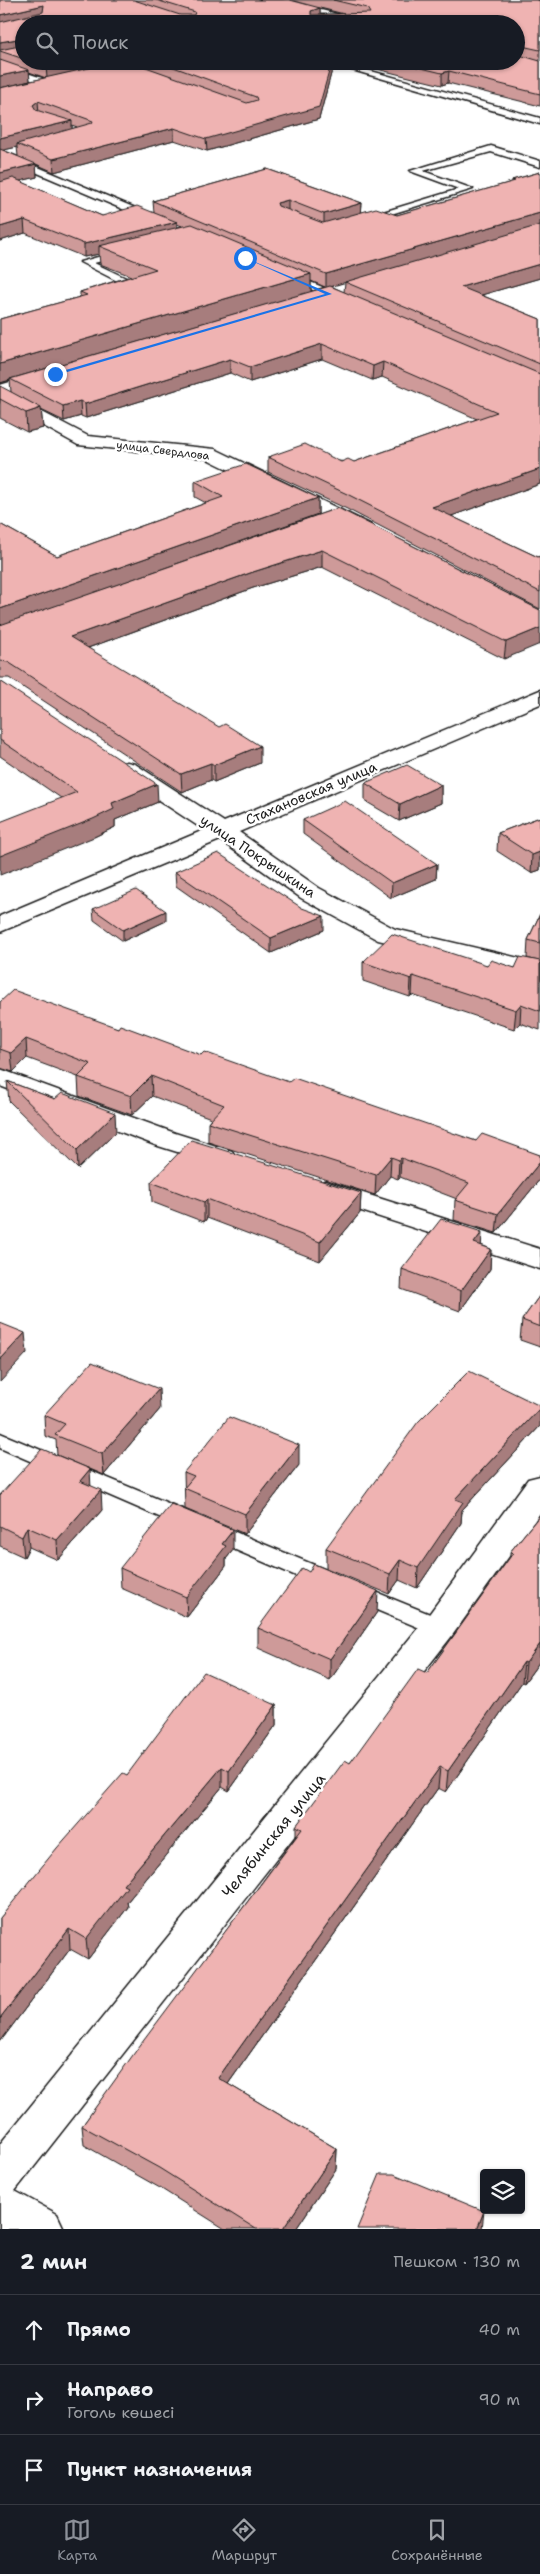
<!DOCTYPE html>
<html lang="ru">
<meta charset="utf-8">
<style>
body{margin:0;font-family:"Shantell Sans",sans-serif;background:#20242c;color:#f1f3f6}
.controls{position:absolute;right:15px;bottom:15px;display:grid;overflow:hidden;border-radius:5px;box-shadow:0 1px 4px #0004}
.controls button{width:45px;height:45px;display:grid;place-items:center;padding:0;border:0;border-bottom:1px solid #363941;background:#171b24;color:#f1f3f6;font:25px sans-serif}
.stop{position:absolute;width:15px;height:15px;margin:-11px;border:4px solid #1a73e8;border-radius:50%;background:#fff}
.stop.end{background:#1a73e8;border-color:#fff;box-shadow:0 1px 5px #0008}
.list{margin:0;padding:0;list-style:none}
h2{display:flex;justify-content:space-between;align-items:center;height:65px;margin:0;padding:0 20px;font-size:21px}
h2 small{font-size:16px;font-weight:400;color:#9ea1a6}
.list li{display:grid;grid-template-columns:32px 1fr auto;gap:15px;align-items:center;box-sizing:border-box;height:70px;padding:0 20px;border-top:1px solid #363941}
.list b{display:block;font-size:19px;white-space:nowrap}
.list p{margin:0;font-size:16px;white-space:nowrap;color:#9ea1a6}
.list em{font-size:16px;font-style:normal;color:#9ea1a6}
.icon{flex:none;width:28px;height:28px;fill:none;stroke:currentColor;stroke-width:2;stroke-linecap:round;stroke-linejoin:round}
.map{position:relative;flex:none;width:540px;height:2229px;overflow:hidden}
.search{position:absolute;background:#171b24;box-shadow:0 1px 4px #0004;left:15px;right:15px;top:15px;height:55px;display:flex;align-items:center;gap:12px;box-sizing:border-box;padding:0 18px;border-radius:28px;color:#9ea1a6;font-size:19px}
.sheet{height:275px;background:#171b24}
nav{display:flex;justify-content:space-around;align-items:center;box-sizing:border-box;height:70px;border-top:1px solid #363941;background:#171b24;font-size:14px;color:#9ea1a6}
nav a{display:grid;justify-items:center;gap:2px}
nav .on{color:#8c9099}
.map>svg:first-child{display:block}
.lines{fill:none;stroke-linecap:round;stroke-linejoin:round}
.lane-casing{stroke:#1c1c1c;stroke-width:3}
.street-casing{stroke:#1c1c1c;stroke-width:3}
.secondary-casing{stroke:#1c1c1c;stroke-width:3}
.primary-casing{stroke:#1c1c1c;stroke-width:3}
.lane{fill:#fff;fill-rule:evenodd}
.street{fill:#fff;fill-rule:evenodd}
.secondary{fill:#fff;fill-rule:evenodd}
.primary{fill:#fff;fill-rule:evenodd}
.wall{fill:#ce9a99;stroke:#1c1c1c;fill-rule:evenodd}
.shaded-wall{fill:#a77d7d;stroke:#1c1c1c}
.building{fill:#efb3b2;stroke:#1c1c1c}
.route{fill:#1a73e8}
.labels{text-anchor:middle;stroke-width:5;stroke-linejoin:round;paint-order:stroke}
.far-street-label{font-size:11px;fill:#1c1c1c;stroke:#fff}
.street-label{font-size:14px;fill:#1c1c1c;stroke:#fff}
.near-street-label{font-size:16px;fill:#1c1c1c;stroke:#fff}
</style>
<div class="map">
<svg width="540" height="2229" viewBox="0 0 540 2229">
<rect width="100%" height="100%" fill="#fff"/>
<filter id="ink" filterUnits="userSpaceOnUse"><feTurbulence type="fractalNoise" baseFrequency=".02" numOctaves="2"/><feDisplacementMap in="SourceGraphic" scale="10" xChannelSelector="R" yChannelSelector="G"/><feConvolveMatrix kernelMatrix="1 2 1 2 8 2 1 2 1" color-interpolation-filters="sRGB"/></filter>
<g filter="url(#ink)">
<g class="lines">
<defs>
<g id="lane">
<path d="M 321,61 L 335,61 L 540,118 L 540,124 Z"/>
<path d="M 0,64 L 51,81 L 52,83 L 45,85 L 0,69 Z"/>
<path d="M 491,146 L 540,161 L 540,167 L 491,152 L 423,171 L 473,189 L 368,221 L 360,219 L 459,189 L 410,171 Z"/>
<path d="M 0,151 L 152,215 L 154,217 L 146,219 L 0,157 Z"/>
<path d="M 123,250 L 128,253 L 126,255 L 94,263 L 143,286 L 143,290 L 131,291 L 131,288 L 80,262 Z"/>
<path d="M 291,274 L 344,296 L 345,298 L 336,300 L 287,279 L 286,277 Z"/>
<path d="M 0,1433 L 194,1514 L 198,1520 L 194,1526 L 187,1528 L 180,1526 L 0,1448 Z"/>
<path d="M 211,1522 L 331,1572 L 334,1578 L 331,1584 L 323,1586 L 315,1584 L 203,1536 L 200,1530 L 203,1524 Z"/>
<path d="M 356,1584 L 447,1621 L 450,1627 L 447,1633 L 439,1636 L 348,1598 L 345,1592 L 348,1586 Z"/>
</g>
<g id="street">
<path d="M 0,390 L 88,436 L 215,449 L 370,524 L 373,528 L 370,532 L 356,532 L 205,458 L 78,445 L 0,402 Z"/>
<path d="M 540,690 L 540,704 L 239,832 L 319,888 L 395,929 L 540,963 L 540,979 L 378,940 L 301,898 L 220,840 L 0,932 L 0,916 L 204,830 L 119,774 L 116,769 L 119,764 L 127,762 L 135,764 L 224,822 Z"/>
<path d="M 0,1069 L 175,1133 L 232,1151 L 236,1157 L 232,1163 L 222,1166 L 155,1145 L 0,1086 Z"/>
<path d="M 325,1181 L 540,1249 L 540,1269 L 315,1196 L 311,1190 L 315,1184 Z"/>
<path d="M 540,1476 L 540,1513 L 451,1637 L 15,2191 L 57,2214 L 64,2229 L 0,2229 L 0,2144 L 427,1617 L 528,1479 Z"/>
</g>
<g id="secondary">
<path d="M 130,61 L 154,61 L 152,64 L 100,76 L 94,72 L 96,69 Z"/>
<path d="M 47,371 L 53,372 L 56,376 L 53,380 L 0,395 L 0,385 Z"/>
</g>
<path id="primary" d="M 260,0 L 280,0 L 366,21 L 368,24 L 347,24 L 262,2 Z"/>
</defs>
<use href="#lane" class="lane-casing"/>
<use href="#street" class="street-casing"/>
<use href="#secondary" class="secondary-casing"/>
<use href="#primary" class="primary-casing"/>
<use href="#lane" class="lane"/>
<use href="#street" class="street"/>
<use href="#secondary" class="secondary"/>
<use href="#primary" class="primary"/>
</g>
<g class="wall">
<path d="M 0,0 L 540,0 L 540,106 L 448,83 L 442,85 L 344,61 L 516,61 L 24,24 L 24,61 L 120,61 L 143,66 L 143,61 L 332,61 L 333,66 L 319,119 L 207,151 L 174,140 L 54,172 L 36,164 L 37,177 L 19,181 L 102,216 L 154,213 L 153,201 L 267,169 L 362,203 L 361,212 L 397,215 L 512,182 L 512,180 L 540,172 L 540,278 L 481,295 L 540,319 L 540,484 L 451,516 L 538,557 L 540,556 L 540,609 L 347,509 L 268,472 L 268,457 L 354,462 L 477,419 L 382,377 L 372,380 L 322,359 L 250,382 L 230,373 L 86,418 L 81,416 L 64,421 L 41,410 L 43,428 L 27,432 L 0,418 L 0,399 L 11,392 L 10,380 L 0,383 L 0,319 L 80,297 L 80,292 L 131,276 L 100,264 L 99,254 L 84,257 L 25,233 L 0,241 ZM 320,8 L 344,14 L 320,14 ZM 29,72 L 46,78 L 30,81 ZM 72,125 L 77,127 L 72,129 ZM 17,147 L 18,156 L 3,150 ZM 177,224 L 182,226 L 177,227 ZM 311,281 L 325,287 L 311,291 ZM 345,282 L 344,292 L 331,286 Z"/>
<path d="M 195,481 L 318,498 L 318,514 L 123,583 L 338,508 L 540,610 L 504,659 L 322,567 L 253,588 L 88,648 L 260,763 L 214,782 L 211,780 L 182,792 L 9,678 L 0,678 L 0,524 L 57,556 L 206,503 L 195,497 Z"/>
<path d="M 0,681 L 158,802 L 115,820 L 115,827 L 94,837 L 61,798 L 0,756 Z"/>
<path d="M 365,783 L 441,785 L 441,803 L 399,821 L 365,801 Z"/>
<path d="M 540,817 L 540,870 L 531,873 L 497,851 L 498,833 Z"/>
<path d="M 303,820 L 437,864 L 436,879 L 391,898 L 303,834 Z"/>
<path d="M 175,872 L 324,930 L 271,953 L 176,886 Z"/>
<path d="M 93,909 L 166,921 L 123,941 L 94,920 Z"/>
<path d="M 540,914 L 540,1030 L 520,1023 L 514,1029 L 412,995 L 410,997 L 363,981 L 363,962 L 487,965 L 515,968 L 538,961 L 527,958 L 528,940 Z"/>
<path d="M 0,1002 L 118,1028 L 201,1055 L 476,1141 L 540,1155 L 540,1179 L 496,1233 L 454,1220 L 455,1200 L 457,1199 L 400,1177 L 398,1179 L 390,1176 L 375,1195 L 208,1142 L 208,1122 L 211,1118 L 152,1096 L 132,1115 L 79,1096 L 78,1077 L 27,1058 L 13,1072 L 0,1068 Z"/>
<path d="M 7,1081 L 55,1099 L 116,1132 L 78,1169 L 9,1101 Z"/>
<path d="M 151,1182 L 361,1193 L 360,1213 L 320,1261 L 207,1218 L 204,1222 L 152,1202 Z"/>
<path d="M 481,1245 L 491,1249 L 490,1269 L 460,1311 L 401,1289 L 402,1269 Z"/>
<path d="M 540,1295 L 540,1347 L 520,1340 L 522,1320 Z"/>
<path d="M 160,1409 L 104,1475 L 57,1455 L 56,1440 L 45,1436 L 44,1415 Z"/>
<path d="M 540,1426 L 462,1510 L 461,1523 L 417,1588 L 399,1580 L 389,1594 L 326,1568 L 326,1548 Z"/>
<path d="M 299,1465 L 245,1534 L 185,1509 L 184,1472 Z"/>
<path d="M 91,1486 L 102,1510 L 58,1560 L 29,1547 L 24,1557 L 0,1546 L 0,1495 Z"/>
<path d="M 540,1515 L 540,1661 L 524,1683 L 522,1682 L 446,1792 L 438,1788 L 228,2084 L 337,2149 L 336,2169 L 296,2229 L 225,2229 L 160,2188 L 84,2145 L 82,2126 L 296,1836 L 296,1826 L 427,1673 L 510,1558 L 510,1552 Z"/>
<path d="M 233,1550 L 226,1559 L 226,1566 L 187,1617 L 121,1588 L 120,1568 Z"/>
<path d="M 377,1612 L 330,1680 L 258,1648 L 258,1628 Z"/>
<path d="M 276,1705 L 276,1725 L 229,1791 L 222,1787 L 127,1902 L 128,1907 L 88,1959 L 70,1949 L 0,2042 L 0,1918 L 127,1775 Z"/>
</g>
<g class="shaded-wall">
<path d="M 44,5 L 44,16 L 0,26 L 0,15 Z"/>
<path d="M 320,8 L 320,19 L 310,22 L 311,11 Z"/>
<path d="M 23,38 L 24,49 L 0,51 L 0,42 Z"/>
<path d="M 67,61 L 120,61 L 47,78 L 46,66 Z"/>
<path d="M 332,61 L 333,61 L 333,66 L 319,119 L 207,151 L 206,139 Z"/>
<path d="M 29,70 L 30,81 L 0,88 L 0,76 Z"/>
<path d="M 449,71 L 448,83 L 442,85 L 442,73 Z"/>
<path d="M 38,101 L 39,114 L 34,118 L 33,105 Z"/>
<path d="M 72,121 L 72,134 L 17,144 L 17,147 L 0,151 L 0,138 Z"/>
<path d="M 174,128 L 174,140 L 54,172 L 53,159 Z"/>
<path d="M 36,164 L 37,177 L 0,186 L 0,173 Z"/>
<path d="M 288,200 L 288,213 L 277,216 L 277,203 Z"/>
<path d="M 362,203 L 361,216 L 324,227 L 324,214 Z"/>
<path d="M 540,213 L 540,226 L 326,288 L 326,274 Z"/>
<path d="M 24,220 L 25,233 L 0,241 L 0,227 Z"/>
<path d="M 177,222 L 177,236 L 99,246 L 99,254 L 84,257 L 84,244 Z"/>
<path d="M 540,264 L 540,278 L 461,301 L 461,287 Z"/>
<path d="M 311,274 L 311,292 L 10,379 L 10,380 L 0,383 L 0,364 Z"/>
<path d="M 322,344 L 322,359 L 250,382 L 250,367 Z"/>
<path d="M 230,359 L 230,373 L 86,418 L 85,404 Z"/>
<path d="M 383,362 L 382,377 L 372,380 L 373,366 Z"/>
<path d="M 80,401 L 81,416 L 64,421 L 63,406 Z"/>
<path d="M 41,408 L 43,428 L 27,432 L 26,413 Z"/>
<path d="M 540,469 L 540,484 L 432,523 L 432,507 Z"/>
<path d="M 318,498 L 318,514 L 0,626 L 0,609 Z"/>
<path d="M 322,550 L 322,567 L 253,588 L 71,654 L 70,637 L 253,572 Z"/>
<path d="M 540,628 L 540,644 L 504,659 L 506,642 Z"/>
<path d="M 260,746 L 260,763 L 214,782 L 214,765 Z"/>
<path d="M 211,763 L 211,780 L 182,792 L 181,774 Z"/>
<path d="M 157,784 L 158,802 L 115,820 L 115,827 L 94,837 L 0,875 L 0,856 L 112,803 Z"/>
<path d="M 441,785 L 441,803 L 399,821 L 400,804 Z"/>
<path d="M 540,852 L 540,870 L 531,873 L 532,855 Z"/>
<path d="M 437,864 L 436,879 L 391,898 L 392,883 Z"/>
<path d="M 166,911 L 166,921 L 123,941 L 123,930 Z"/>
<path d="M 324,916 L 324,930 L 271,953 L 271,938 Z"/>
<path d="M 413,976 L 412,995 L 410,997 L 411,979 Z"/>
<path d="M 521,1004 L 520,1023 L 514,1029 L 516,1010 Z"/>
<path d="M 26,1039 L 27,1058 L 13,1072 L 11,1053 Z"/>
<path d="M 151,1076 L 152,1096 L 132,1115 L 131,1096 Z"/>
<path d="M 115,1113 L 116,1132 L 78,1169 L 77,1150 Z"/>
<path d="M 391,1157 L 390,1176 L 375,1195 L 376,1175 Z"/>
<path d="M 401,1158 L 400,1177 L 398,1179 L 399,1160 Z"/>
<path d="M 540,1162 L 540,1179 L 496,1233 L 498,1214 Z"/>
<path d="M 361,1193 L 360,1213 L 320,1261 L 320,1242 Z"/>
<path d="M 207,1199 L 207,1218 L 204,1222 L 204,1202 Z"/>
<path d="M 482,1232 L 481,1252 L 474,1243 Z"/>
<path d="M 491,1249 L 490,1269 L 460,1311 L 461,1291 Z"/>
<path d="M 25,1333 L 27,1353 L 0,1382 L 0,1360 Z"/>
<path d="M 159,1389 L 160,1409 L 104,1475 L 102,1454 Z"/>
<path d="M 540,1408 L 540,1426 L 462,1510 L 461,1523 L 417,1588 L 418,1568 L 455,1499 Z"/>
<path d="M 299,1445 L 299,1465 L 245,1534 L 245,1514 Z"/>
<path d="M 90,1469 L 91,1489 L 80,1481 Z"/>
<path d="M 101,1490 L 102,1510 L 58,1560 L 57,1540 Z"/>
<path d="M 27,1527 L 29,1547 L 24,1557 L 22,1537 Z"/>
<path d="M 233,1530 L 233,1550 L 226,1559 L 226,1566 L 187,1617 L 186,1597 L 222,1544 Z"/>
<path d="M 400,1560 L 399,1580 L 389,1594 L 390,1574 Z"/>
<path d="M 378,1591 L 377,1612 L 330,1680 L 330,1659 Z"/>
<path d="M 540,1644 L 540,1661 L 524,1683 L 526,1663 Z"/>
<path d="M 524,1662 L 522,1682 L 446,1792 L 448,1771 Z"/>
<path d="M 276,1705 L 276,1725 L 229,1791 L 229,1771 Z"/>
<path d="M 222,1767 L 222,1787 L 127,1902 L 128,1907 L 88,1959 L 86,1939 L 123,1885 Z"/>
<path d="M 440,1767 L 438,1788 L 218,2098 L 218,2078 Z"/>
<path d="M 69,1929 L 70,1949 L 0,2042 L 0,2019 Z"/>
<path d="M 337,2149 L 336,2169 L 296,2229 L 283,2229 Z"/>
<path d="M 484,2211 L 482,2229 L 477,2229 Z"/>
</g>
<g class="building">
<path d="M 0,0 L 134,0 L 180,15 L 194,15 L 195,12 L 156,0 L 290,0 L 320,8 L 311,11 L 311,15 L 370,13 L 367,8 L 333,0 L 537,0 L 540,1 L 540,50 L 517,45 L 516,46 L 516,24 L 24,24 L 24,41 L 23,38 L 0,42 L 0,22 L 43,12 L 44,5 L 0,15 Z"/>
<path d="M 24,45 L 24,59 L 0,51 L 0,50 Z"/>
<path d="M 516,54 L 540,61 L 540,94 L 449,71 L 442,73 L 393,61 L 516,61 Z"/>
<path d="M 0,60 L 29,70 L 0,76 Z"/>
<path d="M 31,61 L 67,61 L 46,66 Z"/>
<path d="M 120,61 L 129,61 L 247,103 L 257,100 L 256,97 L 157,61 L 332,61 L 319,107 L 206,139 L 174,128 L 53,159 L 17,144 L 92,123 L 93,121 L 38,101 L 33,105 L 36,110 L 72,121 L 0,138 L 0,88 Z"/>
<path d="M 0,149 L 36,164 L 0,173 Z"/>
<path d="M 267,169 L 362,203 L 324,214 L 288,200 L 277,203 L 278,206 L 323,223 L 376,208 L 397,215 L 515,181 L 512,180 L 540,172 L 540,213 L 326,274 L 153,201 Z"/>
<path d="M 13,178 L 102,216 L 137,206 L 177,222 L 84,244 L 24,220 L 0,227 L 0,182 Z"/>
<path d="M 192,224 L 311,274 L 0,364 L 0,319 L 87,295 L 80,292 L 156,269 L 99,246 Z"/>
<path d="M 540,225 L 540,264 L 461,287 L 540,319 L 540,364 L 345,282 Z"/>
<path d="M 330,286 L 540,374 L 540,469 L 432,507 L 538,557 L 540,556 L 540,592 L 347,494 L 268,457 L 305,444 L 341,462 L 348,459 L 354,462 L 497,412 L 383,362 L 373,366 L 322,344 L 250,367 L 230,359 L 85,404 L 80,401 L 63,406 L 10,379 Z"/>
<path d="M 0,386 L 41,408 L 26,413 L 0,399 Z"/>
<path d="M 246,464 L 318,498 L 0,609 L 0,524 L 57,556 L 223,497 L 195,481 Z"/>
<path d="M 338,508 L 540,610 L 540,628 L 506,642 L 322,550 L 253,572 L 70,637 L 219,727 L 225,724 L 260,746 L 214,765 L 211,763 L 181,774 L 8,662 L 0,661 L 0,625 Z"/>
<path d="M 0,681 L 157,784 L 112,803 L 114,809 L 93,819 L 0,856 L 0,822 L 77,792 L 0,740 Z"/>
<path d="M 407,765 L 441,785 L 400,804 L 365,783 Z"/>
<path d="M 345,801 L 437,864 L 392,883 L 303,820 Z"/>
<path d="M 540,817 L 540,852 L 532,855 L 498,833 Z"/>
<path d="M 218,853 L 302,908 L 324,916 L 271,938 L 175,872 Z"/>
<path d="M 136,890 L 166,911 L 123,930 L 93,909 Z"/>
<path d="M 540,914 L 540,943 L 528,940 Z"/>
<path d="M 392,934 L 487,965 L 491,960 L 515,968 L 520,957 L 540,961 L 540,1011 L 521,1004 L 516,1010 L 413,976 L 411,979 L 363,962 Z"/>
<path d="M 13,990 L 118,1028 L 120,1025 L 201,1055 L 204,1052 L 289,1082 L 294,1078 L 476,1141 L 482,1134 L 540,1155 L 540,1162 L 498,1214 L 455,1200 L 469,1183 L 401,1158 L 399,1160 L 391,1157 L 376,1175 L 208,1122 L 224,1105 L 151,1076 L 131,1096 L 78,1077 L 91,1064 L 26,1039 L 11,1053 L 0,1049 L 0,1002 Z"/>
<path d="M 7,1081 L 55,1099 L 62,1093 L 115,1113 L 77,1150 Z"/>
<path d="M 191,1140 L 361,1193 L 320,1242 L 207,1199 L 204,1202 L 151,1182 Z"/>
<path d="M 441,1219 L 482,1232 L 474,1243 L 491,1249 L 461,1291 L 402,1269 Z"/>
<path d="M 540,1295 L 540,1327 L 522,1320 Z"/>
<path d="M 0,1323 L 25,1333 L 0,1360 Z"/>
<path d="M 92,1362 L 159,1389 L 102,1454 L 55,1435 L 65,1424 L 44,1415 Z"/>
<path d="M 469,1371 L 540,1406 L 540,1408 L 455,1499 L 463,1502 L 418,1568 L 400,1560 L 390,1574 L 326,1548 L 418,1422 Z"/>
<path d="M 229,1417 L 299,1445 L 245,1514 L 184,1488 L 194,1476 L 184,1472 Z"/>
<path d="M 42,1449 L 90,1469 L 80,1481 L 101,1490 L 57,1540 L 27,1527 L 22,1537 L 0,1526 L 0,1495 Z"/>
<path d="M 171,1504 L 233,1530 L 222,1544 L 226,1546 L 186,1597 L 120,1568 Z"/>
<path d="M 540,1515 L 540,1644 L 526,1663 L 524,1662 L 448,1771 L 440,1767 L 218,2078 L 337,2149 L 283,2229 L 256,2229 L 159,2168 L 82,2126 L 138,2048 L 302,1829 L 296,1826 L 345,1760 L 350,1763 L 418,1669 L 427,1673 L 513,1553 L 510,1552 Z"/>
<path d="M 314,1564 L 378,1591 L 330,1659 L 258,1628 L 302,1568 L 309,1572 Z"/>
<path d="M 204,1672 L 276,1705 L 229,1771 L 222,1767 L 123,1885 L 127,1887 L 86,1939 L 69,1929 L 0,2019 L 0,1918 L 57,1848 L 123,1773 L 127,1775 Z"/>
<path d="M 380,2174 L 394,2174 L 484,2211 L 477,2229 L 357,2229 Z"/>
</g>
</g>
<path class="route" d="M 243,257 L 332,294 L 57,375 L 52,374 L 325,294 Z"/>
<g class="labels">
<g class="far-street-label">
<text transform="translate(163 450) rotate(7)" y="4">улица Свердлова</text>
</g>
<g class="street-label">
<text transform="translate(311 793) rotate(-23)" y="5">Стахановская улица</text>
<text transform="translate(258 856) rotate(34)" y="5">улица Покрышкина</text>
</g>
<g class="near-street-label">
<text transform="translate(273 1835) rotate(-51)" y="6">Челябинская улица</text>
</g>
</g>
</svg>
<div class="controls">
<button><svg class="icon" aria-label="layers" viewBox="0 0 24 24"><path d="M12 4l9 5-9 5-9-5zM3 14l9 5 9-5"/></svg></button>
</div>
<div class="stop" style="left:245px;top:258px"></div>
<div class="stop end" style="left:55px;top:374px"></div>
<div class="search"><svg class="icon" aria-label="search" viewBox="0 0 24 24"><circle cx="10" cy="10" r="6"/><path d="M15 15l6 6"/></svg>Поиск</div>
</div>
<section class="sheet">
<h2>2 мин<small>Пешком · 130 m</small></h2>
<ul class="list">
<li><svg class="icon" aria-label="ahead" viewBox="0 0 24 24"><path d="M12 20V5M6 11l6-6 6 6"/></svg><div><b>Прямо</b></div><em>40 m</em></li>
<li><svg class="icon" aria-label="right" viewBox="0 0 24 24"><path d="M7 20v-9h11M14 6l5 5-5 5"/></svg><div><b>Направо</b><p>Гоголь көшесі</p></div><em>90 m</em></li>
<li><svg class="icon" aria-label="arrive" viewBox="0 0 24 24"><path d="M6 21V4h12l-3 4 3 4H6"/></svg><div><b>Пункт назначения</b></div></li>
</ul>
</section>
<nav>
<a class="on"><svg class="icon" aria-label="map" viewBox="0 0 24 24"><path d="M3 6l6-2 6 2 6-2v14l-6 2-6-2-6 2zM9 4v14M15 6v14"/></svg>Карта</a>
<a><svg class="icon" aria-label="directions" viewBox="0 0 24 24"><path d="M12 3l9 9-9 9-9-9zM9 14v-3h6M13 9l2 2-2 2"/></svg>Маршрут</a>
<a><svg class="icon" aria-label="saved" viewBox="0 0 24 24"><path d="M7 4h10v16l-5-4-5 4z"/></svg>Сохранённые</a>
</nav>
